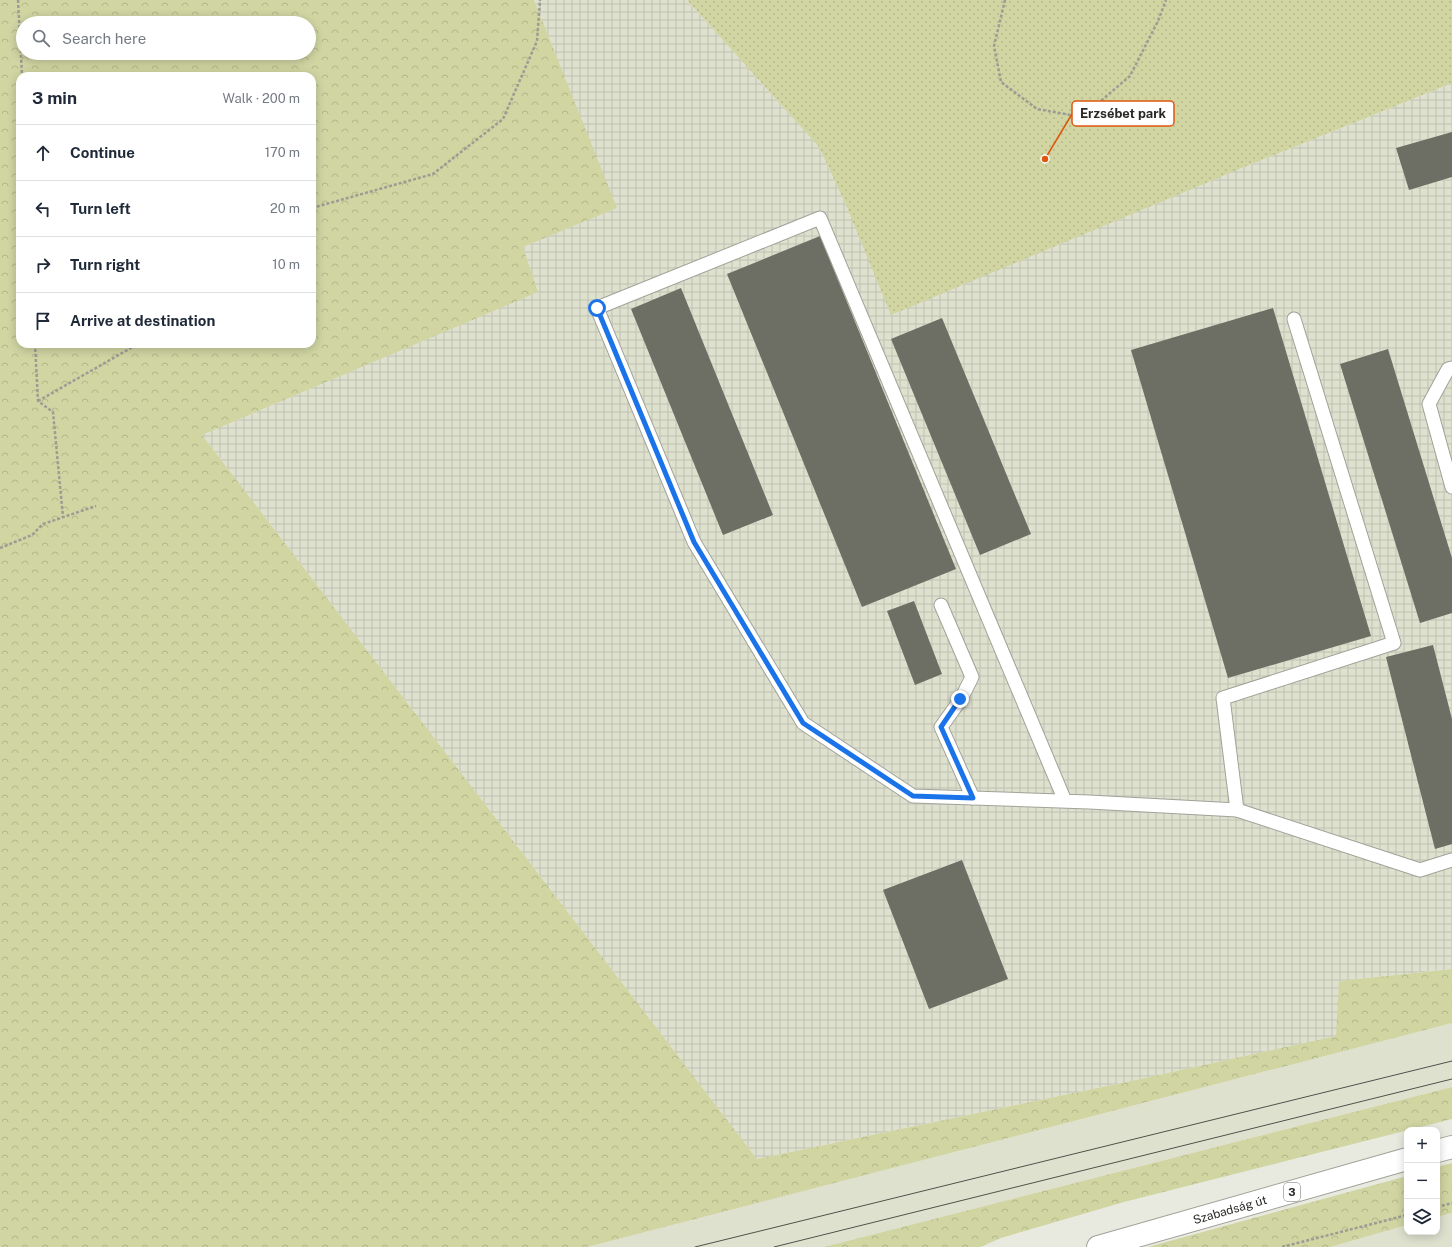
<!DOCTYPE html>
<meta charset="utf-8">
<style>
body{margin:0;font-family:"Public Sans",sans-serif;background:#f2f2f3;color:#1f2937}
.controls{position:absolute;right:12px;bottom:12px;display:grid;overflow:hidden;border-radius:8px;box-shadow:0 2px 10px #0003}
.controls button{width:36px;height:36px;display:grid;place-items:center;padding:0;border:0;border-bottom:1px solid #e0e1e3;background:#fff;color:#1f2937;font:20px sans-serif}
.stop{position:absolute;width:12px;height:12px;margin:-9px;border:3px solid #1a73e8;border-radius:50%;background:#fff}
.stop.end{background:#1a73e8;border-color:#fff;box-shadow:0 1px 4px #0008}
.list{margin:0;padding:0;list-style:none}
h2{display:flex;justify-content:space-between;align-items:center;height:52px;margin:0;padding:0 16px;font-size:17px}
h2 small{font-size:13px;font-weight:400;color:#747a83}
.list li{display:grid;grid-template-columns:26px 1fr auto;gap:12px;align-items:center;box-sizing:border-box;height:56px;padding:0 16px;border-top:1px solid #e0e1e3}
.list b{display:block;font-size:15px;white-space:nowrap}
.list em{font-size:13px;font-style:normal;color:#747a83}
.icon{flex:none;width:22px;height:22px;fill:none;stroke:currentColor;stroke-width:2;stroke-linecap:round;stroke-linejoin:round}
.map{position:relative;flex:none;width:1452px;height:1247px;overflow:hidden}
.search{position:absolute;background:#fff;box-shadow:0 2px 10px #0003;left:16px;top:16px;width:300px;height:44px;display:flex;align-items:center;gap:10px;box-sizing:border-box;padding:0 14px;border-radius:22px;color:#747a83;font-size:15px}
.panel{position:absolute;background:#fff;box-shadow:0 2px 10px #0003;left:16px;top:72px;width:300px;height:276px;border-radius:12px}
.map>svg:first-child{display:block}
.built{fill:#dfe1cf}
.industrial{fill:url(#industrial-grid)}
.green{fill:url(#green-dots)}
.forest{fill:url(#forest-crowns);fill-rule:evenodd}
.building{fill:#6d6e64}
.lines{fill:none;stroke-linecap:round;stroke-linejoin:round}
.service-casing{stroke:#a1a298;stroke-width:15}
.primary-casing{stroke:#a1a298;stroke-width:24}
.path{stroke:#9c9c94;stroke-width:2.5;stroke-dasharray:3 2;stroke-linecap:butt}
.service{stroke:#fff;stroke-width:13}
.primary{stroke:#fff;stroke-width:22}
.tram{stroke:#51514b;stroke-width:1}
.route{stroke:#1a73e8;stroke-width:5}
.labels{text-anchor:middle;stroke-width:4;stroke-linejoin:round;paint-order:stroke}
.shield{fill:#fff;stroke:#686866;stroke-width:1}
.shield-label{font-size:11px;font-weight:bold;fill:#282824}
.street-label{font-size:12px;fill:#282824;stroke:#fff}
.leader{fill:none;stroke:#de570d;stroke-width:1.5}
.callout-dot{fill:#de570d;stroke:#fff;stroke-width:1.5}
.callout{fill:#fff;stroke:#de570d;stroke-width:1.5}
.callout-label{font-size:13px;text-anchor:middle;font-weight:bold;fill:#282824}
</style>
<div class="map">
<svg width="1452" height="1247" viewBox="0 0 1452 1247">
<defs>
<pattern id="industrial-grid" width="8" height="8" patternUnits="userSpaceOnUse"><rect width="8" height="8" fill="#dfe1cf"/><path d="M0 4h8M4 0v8" fill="none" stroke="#bfc1b2"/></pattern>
<pattern id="green-dots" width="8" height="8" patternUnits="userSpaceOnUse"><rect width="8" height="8" fill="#d0d5a2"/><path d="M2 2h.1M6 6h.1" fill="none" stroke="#b3b78b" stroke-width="1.8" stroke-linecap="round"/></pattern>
<pattern id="forest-crowns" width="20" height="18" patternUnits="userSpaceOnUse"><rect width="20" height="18" fill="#d0d5a2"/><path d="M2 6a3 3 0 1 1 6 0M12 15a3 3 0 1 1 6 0" fill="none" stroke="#b3b78b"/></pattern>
</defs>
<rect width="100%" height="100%" fill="#e9eadf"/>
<g class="built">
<path d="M 1452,1023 L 1452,1087 L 824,1247 L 587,1247 Z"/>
<path d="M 1452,1213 L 1452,1247 L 1330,1247 L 1407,1225 L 1407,1232 L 1437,1232 L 1437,1217 Z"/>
</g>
<path class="industrial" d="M 534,0 L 687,0 L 819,147 L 846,205 L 1237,170 L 1452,83 L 1452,969 L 1340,981 L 1337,1036 L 1136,1080 L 757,1159 L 202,435 L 537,292 L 523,247 L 616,208 Z"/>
<path class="green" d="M 687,0 L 1452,0 L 1452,83 L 1237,170 L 891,315 L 846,205 L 819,147 Z"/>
<g class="forest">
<path d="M 0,0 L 534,0 L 617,208 L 523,247 L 538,292 L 202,435 L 757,1159 L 1136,1080 L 1336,1036 L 1339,981 L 1452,969 L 1452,1023 L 587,1247 L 0,1247 ZM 23,23 L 309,23 L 309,53 L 23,53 ZM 20,76 L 312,76 L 312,344 L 20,344 Z"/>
<path d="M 1452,1087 L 1452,1119 L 1124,1202 L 1001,1238 L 980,1247 L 824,1247 Z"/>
<path d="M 1452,1163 L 1452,1213 L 1437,1217 L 1437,1167 Z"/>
<path d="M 1407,1176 L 1407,1225 L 1330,1247 L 1148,1247 Z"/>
</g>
<g class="building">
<path d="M 1452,132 L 1452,177 L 1409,190 L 1396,148 Z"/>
<path d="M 820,236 L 956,569 L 862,607 L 727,274 Z"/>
<path d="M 681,288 L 773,515 L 723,535 L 631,309 Z"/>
<path d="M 1273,308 L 1371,636 L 1228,678 L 1131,350 Z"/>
<path d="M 942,318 L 1031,534 L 980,555 L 891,339 Z"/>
<path d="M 1388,349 L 1452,558 L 1452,613 L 1420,623 L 1340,364 Z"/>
<path d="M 914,601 L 942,674 L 915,685 L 887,611 Z"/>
<path d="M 1433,645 L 1452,719 L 1452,844 L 1435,849 L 1386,657 Z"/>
<path d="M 962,860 L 1008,979 L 929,1009 L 883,890 Z"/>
</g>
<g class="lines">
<defs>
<g id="service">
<path d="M 1452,368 L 1448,369 L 1429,404 L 1452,487"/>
<path d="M 941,605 L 972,677 L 961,699 L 941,727 L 973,798"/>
<path d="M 1065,801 L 820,218 L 597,308 L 694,542 L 803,723 L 913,796 L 1089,802 L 1237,810 L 1420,870 L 1452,860"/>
<path d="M 1237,810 L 1223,698 L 1394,643 L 1294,319"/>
</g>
<g id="primary">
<path d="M 1437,1151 L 1452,1147"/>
<path d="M 1098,1247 L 1407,1159"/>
</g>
</defs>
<use href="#service" class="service-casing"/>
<use href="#primary" class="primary-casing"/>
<g class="path">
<path d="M 18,0 L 22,76"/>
<path d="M 1005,0 L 994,46 L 1001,82 L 1037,109 L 1082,117 L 1130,76 L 1158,21 L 1166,0"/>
<path d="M 312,208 L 433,174 L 503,119 L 537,41 L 540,0"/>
<path d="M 35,344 L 38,401 L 53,412 L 63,517"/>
<path d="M 38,401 L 138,344"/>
<path d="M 0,548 L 32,535 L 43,524 L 96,506"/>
<path d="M 1437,1207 L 1452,1203"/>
<path d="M 1282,1247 L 1407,1215"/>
</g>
<use href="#service" class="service"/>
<use href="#primary" class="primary"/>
<g class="tram">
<path d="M 695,1247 L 1452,1061"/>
<path d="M 774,1247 L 1452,1079"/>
</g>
</g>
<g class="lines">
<path class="route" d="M 597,308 L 694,542 L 803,723 L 913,796 L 973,798 L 941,727 L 960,699"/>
</g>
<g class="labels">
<rect class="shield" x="1284" y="1183" width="16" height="18" rx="3"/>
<g class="shield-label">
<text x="1292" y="1196">3</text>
</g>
<g class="street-label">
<text transform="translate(1230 1210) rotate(-16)" y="4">Szabadság út</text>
</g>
</g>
<path class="leader" d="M1045 159L1072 114"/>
<circle class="callout-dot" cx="1045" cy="159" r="4"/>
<rect class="callout" x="1072" y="101" width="102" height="25" rx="4"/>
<g class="callout-label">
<text x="1123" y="118">Erzsébet park</text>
</g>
</svg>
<div class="controls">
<button>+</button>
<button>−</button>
<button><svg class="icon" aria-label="layers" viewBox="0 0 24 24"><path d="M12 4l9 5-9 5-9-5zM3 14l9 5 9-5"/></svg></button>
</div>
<div class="stop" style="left:597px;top:308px"></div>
<div class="stop end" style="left:960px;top:699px"></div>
<div class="search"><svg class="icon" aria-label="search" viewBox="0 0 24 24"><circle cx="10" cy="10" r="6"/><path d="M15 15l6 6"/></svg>Search here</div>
<section class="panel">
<h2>3 min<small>Walk · 200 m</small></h2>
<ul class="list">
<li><svg class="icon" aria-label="ahead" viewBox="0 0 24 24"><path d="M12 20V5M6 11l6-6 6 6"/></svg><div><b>Continue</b></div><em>170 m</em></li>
<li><svg class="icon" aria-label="left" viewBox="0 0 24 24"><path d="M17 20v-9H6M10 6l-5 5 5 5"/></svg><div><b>Turn left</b></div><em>20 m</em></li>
<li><svg class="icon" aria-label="right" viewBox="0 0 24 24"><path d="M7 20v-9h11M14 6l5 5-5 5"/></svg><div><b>Turn right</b></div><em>10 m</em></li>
<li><svg class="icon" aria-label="arrive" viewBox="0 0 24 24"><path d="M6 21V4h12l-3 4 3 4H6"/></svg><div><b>Arrive at destination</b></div></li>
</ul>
</section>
</div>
